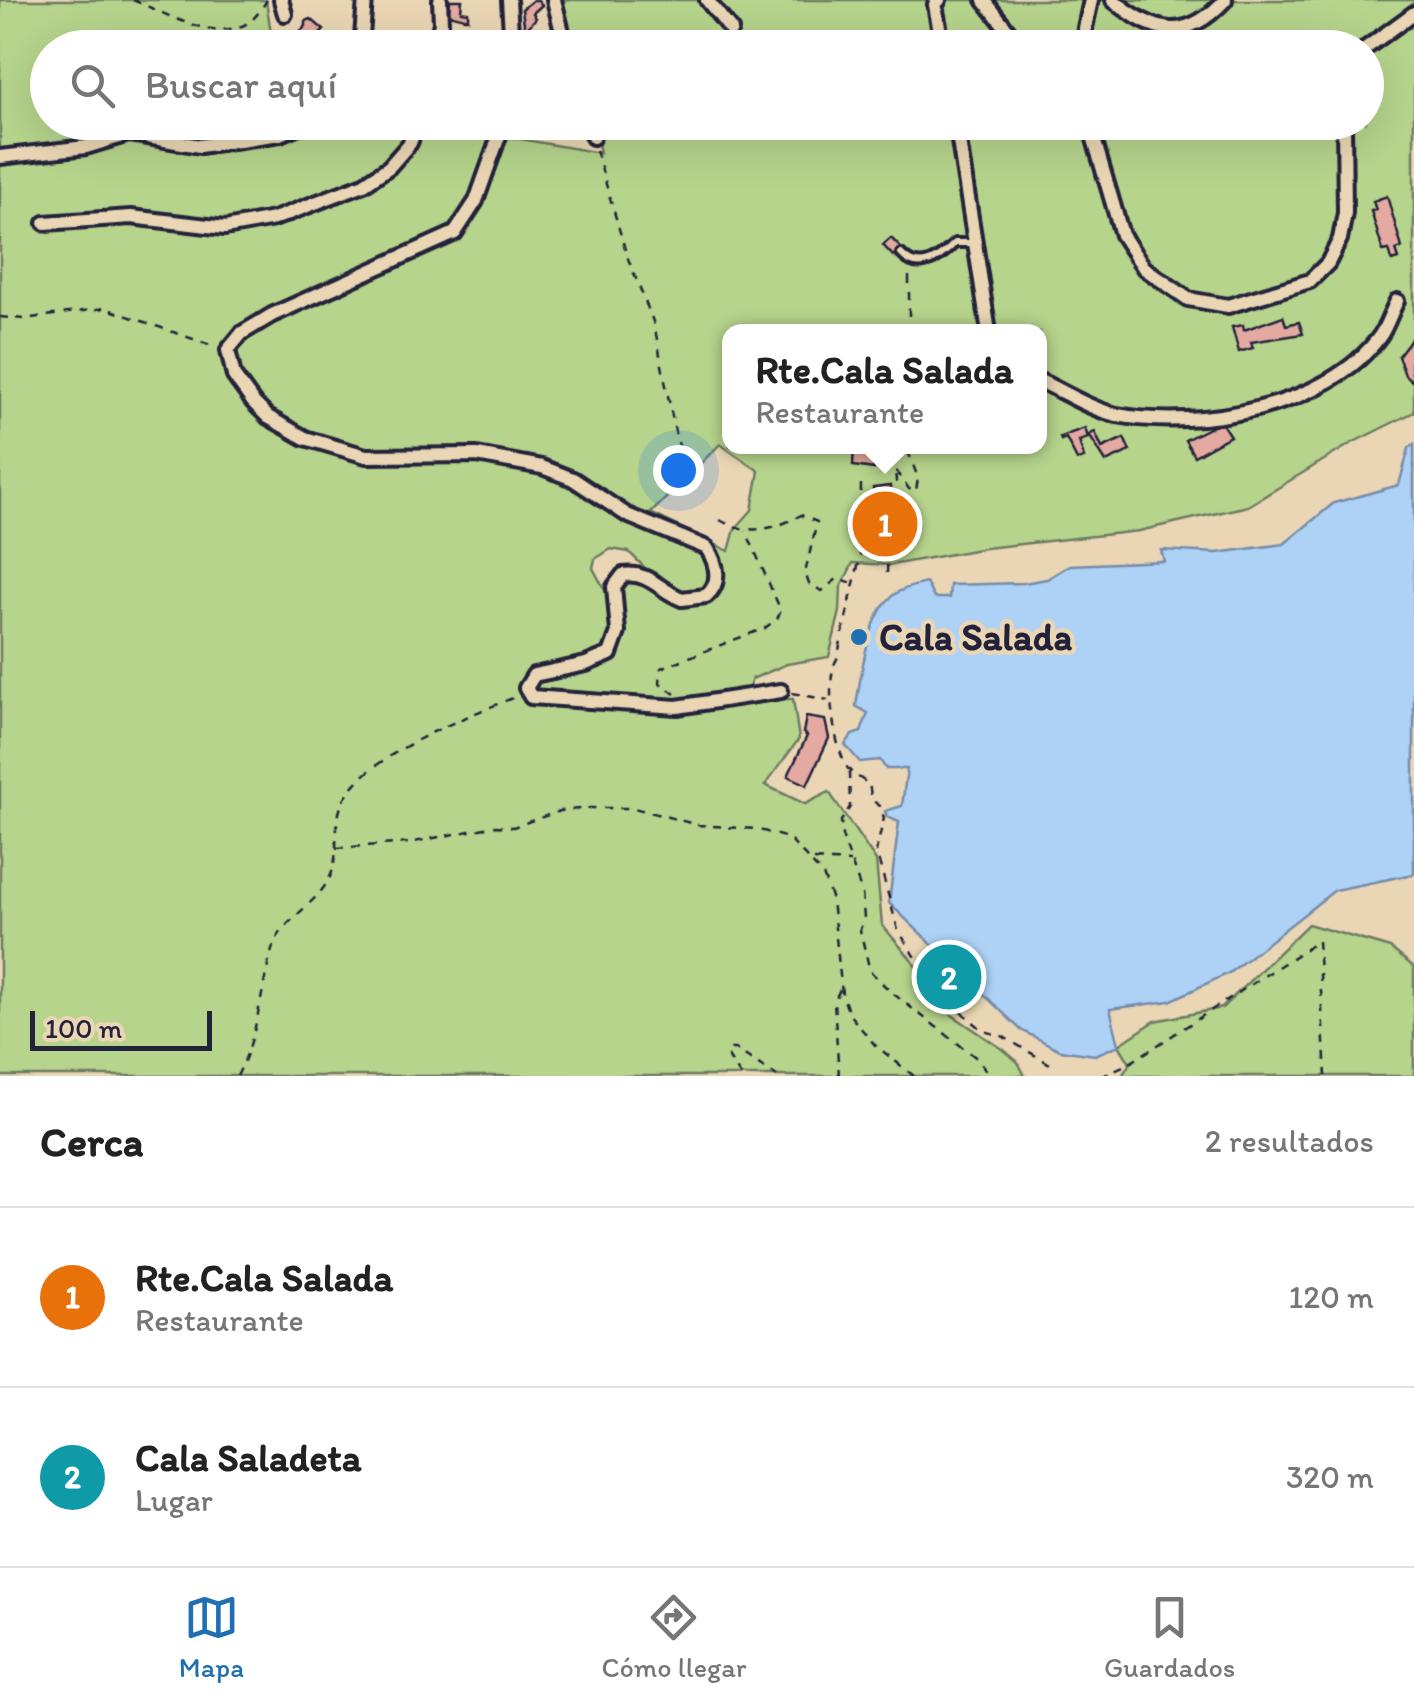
<!DOCTYPE html>
<html lang="es">
<meta charset="utf-8">
<style>
body{margin:0;font-family:Itim,sans-serif;background:#f6f6f6;color:#222}
.scale{position:absolute;left:30px;bottom:25px;width:182px;box-sizing:border-box;padding-left:10px;border:5px solid #22223b;border-top:0;font-size:28px;line-height:35px;white-space:nowrap;color:#22223b;-webkit-text-stroke:8px #ead6b4;paint-order:stroke}
.you{position:absolute;left:678px;top:470px;width:35px;height:35px;margin:-25px;border:8px solid #fff;border-radius:50%;background:#1a73e8;box-shadow:0 0 0 15px #1a73e833}
.badge{display:grid;place-items:center;width:65px;height:65px;border-radius:50%;background:#1f6fb2;color:#fff;font-size:32px;font-weight:700}
.pin{position:absolute;translate:-50% -50%;border:5px solid #fff;box-shadow:0 2px 10px #0006}
.popup{position:absolute;left:722px;top:324px;width:325px;height:130px;box-sizing:border-box;display:grid;place-content:center;border-radius:20px;background:#fff;filter:drop-shadow(0 2px 8px #0005);font-size:32px;white-space:nowrap;color:#767676}
.popup b{font-size:38px;color:#222}
.popup::after{content:'';position:absolute;left:50%;top:100%;margin-left:-20px;border:20px solid transparent;border-top-color:#fff}
.list{margin:0;padding:0;list-style:none}
h2{display:flex;justify-content:space-between;align-items:center;height:130px;margin:0;padding:0 40px;font-size:42px}
h2 small{font-size:32px;font-weight:400;color:#767676}
.list li{display:grid;grid-template-columns:65px 1fr auto;gap:30px;align-items:center;box-sizing:border-box;height:180px;padding:0 40px;border-top:2px solid #e0e0e0}
.list b{display:block;font-size:38px;white-space:nowrap}
.list p{margin:0;font-size:32px;white-space:nowrap;color:#767676}
.list em{font-size:32px;font-style:normal;color:#767676}
.icon{flex:none;width:55px;height:55px;fill:none;stroke:currentColor;stroke-width:2;stroke-linecap:round;stroke-linejoin:round}
.map{position:relative;flex:none;width:1414px;height:1076px;overflow:hidden}
.search{position:absolute;background:#fff;box-shadow:0 10px 40px #0002;left:30px;right:30px;top:30px;height:110px;display:flex;align-items:center;gap:25px;box-sizing:border-box;padding:0 35px;border-radius:55px;color:#767676;font-size:38px}
.sheet{height:490px;background:#fff}
nav{display:flex;justify-content:space-around;align-items:center;box-sizing:border-box;height:140px;border-top:2px solid #e0e0e0;background:#fff;font-size:28px;color:#767676}
nav a{display:grid;justify-items:center;gap:5px}
nav .on{color:#1f6fb2}
.map>svg:first-child{display:block}
.green{fill:#b6d48c;stroke:#6c7b64;stroke-width:2.5;fill-rule:evenodd}
.water{fill:#add2f6;stroke:#758cab;stroke-width:2.5}
.building{fill:#e4aaa1;stroke:#22223b;stroke-width:2.5}
.lines{fill:none;stroke-linecap:round;stroke-linejoin:round}
.lane-casing{stroke:#22223b;stroke-width:14}
.street-casing{stroke:#22223b;stroke-width:20}
.path{stroke:#22223b;stroke-width:2.5;stroke-dasharray:8 8;stroke-linecap:butt}
.lane{stroke:#ead6b4;stroke-width:6}
.street{stroke:#ead6b4;stroke-width:12}
.poi-dot{fill:#1f6fb2;stroke:#ead6b4;stroke-width:4}
.labels{text-anchor:middle;stroke-width:9;stroke-linejoin:round;paint-order:stroke}
.poi-label{font-size:38px;font-weight:bold;fill:#22223b;stroke:#ead6b4;text-anchor:start}
</style>
<div class="map">
<svg width="1414" height="1076" viewBox="0 0 1414 1076">
<rect width="100%" height="100%" fill="#ead6b4"/>
<filter id="ink" filterUnits="userSpaceOnUse"><feTurbulence type="fractalNoise" baseFrequency=".01" numOctaves="2"/><feDisplacementMap in="SourceGraphic" scale="20" xChannelSelector="R" yChannelSelector="G"/><feConvolveMatrix kernelMatrix="1 2 1 2 8 2 1 2 1" color-interpolation-filters="sRGB"/></filter>
<g filter="url(#ink)">
<g class="green">
<path d="M 0,0 L 266,0 L 273,47 L 48,48 L 48,122 L 429,123 L 600,153 L 594,123 L 1366,122 L 1366,48 L 575,47 L 560,0 L 1414,0 L 1414,412 L 1352,443 L 1248,506 L 1139,531 L 985,548 L 891,565 L 853,563 L 841,587 L 840,611 L 829,657 L 787,664 L 752,679 L 748,691 L 756,699 L 793,699 L 799,739 L 765,785 L 805,804 L 829,792 L 876,861 L 882,925 L 912,960 L 939,1006 L 1004,1050 L 1018,1062 L 1025,1076 L 0,1076 ZM 730,332 L 1040,332 L 1040,446 L 730,446 ZM 720,444 L 759,471 L 752,510 L 735,529 L 729,551 L 651,513 ZM 611,549 L 629,552 L 647,570 L 633,568 L 619,572 L 609,598 L 593,568 L 595,559 Z"/>
<path d="M 1308,924 L 1390,948 L 1414,967 L 1414,1076 L 1122,1076 L 1130,1063 L 1119,1045 L 1155,1021 L 1222,1008 Z"/>
</g>
<path class="water" d="M 1414,444 L 1414,874 L 1335,890 L 1229,973 L 1170,1001 L 1110,1009 L 1119,1045 L 1095,1055 L 1060,1050 L 1021,1030 L 889,903 L 899,822 L 887,817 L 885,811 L 902,806 L 907,769 L 886,769 L 880,760 L 860,762 L 845,745 L 852,735 L 861,732 L 868,713 L 856,706 C 861,675 867,622 889,599 C 898,589 914,586 926,583 L 934,598 L 949,598 L 950,585 L 1024,583 L 1047,579 L 1070,565 L 1164,561 L 1161,550 L 1217,553 L 1284,544 L 1334,503 L 1399,485 L 1409,448 Z"/>
<g class="building">
<path d="M 450,0 L 462,0 L 461,11 L 468,12 L 468,19 L 449,14 Z"/>
<path d="M 533,0 L 538,0 L 542,5 L 533,13 L 536,18 L 525,31 L 522,9 Z"/>
<path d="M 311,19 L 324,30 L 320,34 L 331,48 L 297,48 L 295,36 L 306,26 L 306,21 Z"/>
<path d="M 448,33 L 474,37 L 473,48 L 446,48 Z"/>
<path d="M 527,122 L 536,122 L 533,132 L 525,131 L 523,138 L 508,134 L 510,126 L 515,128 L 516,123 L 526,125 Z"/>
<path d="M 1387,196 L 1402,248 L 1396,250 L 1399,259 L 1392,261 L 1389,250 L 1383,251 L 1371,211 L 1376,210 L 1373,201 Z"/>
<path d="M 891,238 L 901,248 L 893,256 L 883,245 Z"/>
<path d="M 1283,316 L 1286,325 L 1299,322 L 1303,334 L 1251,342 L 1253,348 L 1239,352 L 1232,327 L 1243,325 L 1244,330 Z"/>
<path d="M 1414,335 L 1414,358 L 1411,362 L 1413,382 L 1405,375 L 1398,356 Z"/>
<path d="M 1221,422 L 1230,436 L 1194,456 L 1185,440 Z"/>
<path d="M 1085,428 L 1088,438 L 1079,441 L 1084,458 L 1077,460 L 1066,438 L 1061,440 L 1060,437 Z"/>
<path d="M 1095,432 L 1102,448 L 1124,438 L 1130,451 L 1106,462 L 1089,435 Z"/>
<path d="M 854,446 L 873,446 L 874,469 L 853,466 Z"/>
<path d="M 890,486 L 894,530 L 877,532 L 873,488 Z"/>
<path d="M 806,717 L 825,720 L 829,738 L 807,785 L 788,776 L 807,736 L 803,733 Z"/>
</g>
<g class="lines">
<defs>
<path id="lane" d="M 901,254 C 919,274 939,259 955,243 L 973,243"/>
<g id="street">
<path d="M 281,0 L 285,14"/>
<path d="M 509,0 L 512,48"/>
<path d="M 554,0 L 566,48"/>
<path d="M 707,0 L 731,30"/>
<path d="M 939,0 L 935,5 L 943,48"/>
<path d="M 984,0 L 1022,48"/>
<path d="M 1113,0 C 1155,34 1185,43 1225,0"/>
<path d="M 361,48 L 365,0"/>
<path d="M 435,48 L 441,23 L 440,0"/>
<path d="M 1086,48 L 1085,28 L 1091,0"/>
<path d="M 1366,48 L 1414,13"/>
<path d="M 504,122 L 476,201 L 455,233 L 272,315 L 242,333 L 228,350 L 234,376 L 253,402 L 268,417 L 305,438 L 366,456 L 477,455 L 542,467 L 573,479 L 627,515 L 707,548 C 717,564 722,583 706,596 L 682,599 C 660,591 649,571 623,575 L 614,587 L 618,632 L 610,654 L 586,664 L 534,675 L 526,688 L 531,697 L 677,707 L 781,691"/>
<path d="M 588,122 L 593,137"/>
<path d="M 956,122 L 989,332"/>
<path d="M 1089,122 L 1122,235 L 1144,268 L 1188,299 L 1228,306 L 1310,281 L 1328,263 L 1340,239 L 1345,213 L 1344,122"/>
<path d="M 0,157 L 86,147 L 129,134 L 200,146 L 280,134 L 308,122"/>
<path d="M 45,223 L 131,217 L 225,228 L 274,219 L 364,184 L 389,167 L 410,143 L 418,122"/>
<path d="M 1040,381 C 1064,392 1092,410 1117,415 C 1200,430 1328,408 1380,336 C 1387,326 1391,312 1397,301"/>
</g>
</defs>
<use href="#lane" class="lane-casing"/>
<use href="#street" class="street-casing"/>
<g class="path">
<path d="M 133,0 C 163,12 206,38 239,27 C 253,23 260,11 267,0"/>
<path d="M 596,150 L 627,256 L 654,324 L 676,437 L 693,484"/>
<path d="M 0,317 L 24,319 L 105,308 L 216,347"/>
<path d="M 909,332 L 909,269"/>
<path d="M 861,484 L 860,557 L 837,659 C 824,678 834,752 849,770 C 854,775 863,780 869,784 L 872,800 L 880,806 L 884,818 L 876,851 L 898,930 L 940,994 L 984,1031 L 1002,1036 L 1050,1064"/>
<path d="M 720,520 C 749,536 773,530 801,515 L 817,522 L 805,573 L 809,584 L 822,591 L 838,578 L 853,583"/>
<path d="M 887,573 L 888,544 L 896,541 L 899,517 L 895,469 L 909,489 L 916,491 L 918,478 L 906,446"/>
<path d="M 792,693 L 828,700"/>
<path d="M 675,694 L 660,683 L 661,668 L 765,628 L 777,619 L 781,611 L 746,531"/>
<path d="M 849,772 L 850,807 L 841,821 L 842,836 L 862,893 L 864,918 L 860,930 L 870,971 L 891,992 L 978,1059 L 990,1076"/>
<path d="M 336,848 L 409,843 L 495,826 L 513,827 L 560,811 L 590,808 L 634,808 L 698,825 L 756,829 L 788,838 L 823,875 L 832,900 L 842,994 L 849,1014 L 875,1045 L 914,1076"/>
<path d="M 814,860 L 850,862"/>
<path d="M 237,1076 C 258,1037 260,993 272,950 C 280,921 315,906 329,879 C 341,857 332,827 342,804 C 362,756 468,716 515,697"/>
<path d="M 741,1076 L 727,1055 L 731,1049 L 735,1049 L 777,1076"/>
<path d="M 839,1076 L 834,1002 L 840,989"/>
<path d="M 1101,1076 L 1130,1063 L 1318,941 L 1326,1076"/>
</g>
<use href="#lane" class="lane"/>
<use href="#street" class="street"/>
</g>
</g>
<circle class="poi-dot" cx="859" cy="637" r="10"/>
<g class="labels">
<g class="poi-label">
<text x="879" y="650">Cala Salada</text>
</g>
</g>
</svg>
<div class="scale">100 m</div>
<div class="you"></div>
<div class="pin badge" style="left:885px;top:524px;background:#e8710a">1</div>
<div class="popup"><b>Rte.Cala Salada</b>Restaurante</div>
<div class="pin badge" style="left:949px;top:977px;background:#0f9aa8">2</div>
<div class="search"><svg class="icon" aria-label="search" viewBox="0 0 24 24"><circle cx="10" cy="10" r="6"/><path d="M15 15l6 6"/></svg>Buscar aquí</div>
</div>
<section class="sheet">
<h2>Cerca<small>2 resultados</small></h2>
<ul class="list">
<li><span class="badge" style="background:#e8710a">1</span><div><b>Rte.Cala Salada</b><p>Restaurante</p></div><em>120 m</em></li>
<li><span class="badge" style="background:#0f9aa8">2</span><div><b>Cala Saladeta</b><p>Lugar</p></div><em>320 m</em></li>
</ul>
</section>
<nav>
<a class="on"><svg class="icon" aria-label="map" viewBox="0 0 24 24"><path d="M3 6l6-2 6 2 6-2v14l-6 2-6-2-6 2zM9 4v14M15 6v14"/></svg>Mapa</a>
<a><svg class="icon" aria-label="directions" viewBox="0 0 24 24"><path d="M12 3l9 9-9 9-9-9zM9 14v-3h6M13 9l2 2-2 2"/></svg>Cómo llegar</a>
<a><svg class="icon" aria-label="saved" viewBox="0 0 24 24"><path d="M7 4h10v16l-5-4-5 4z"/></svg>Guardados</a>
</nav>
